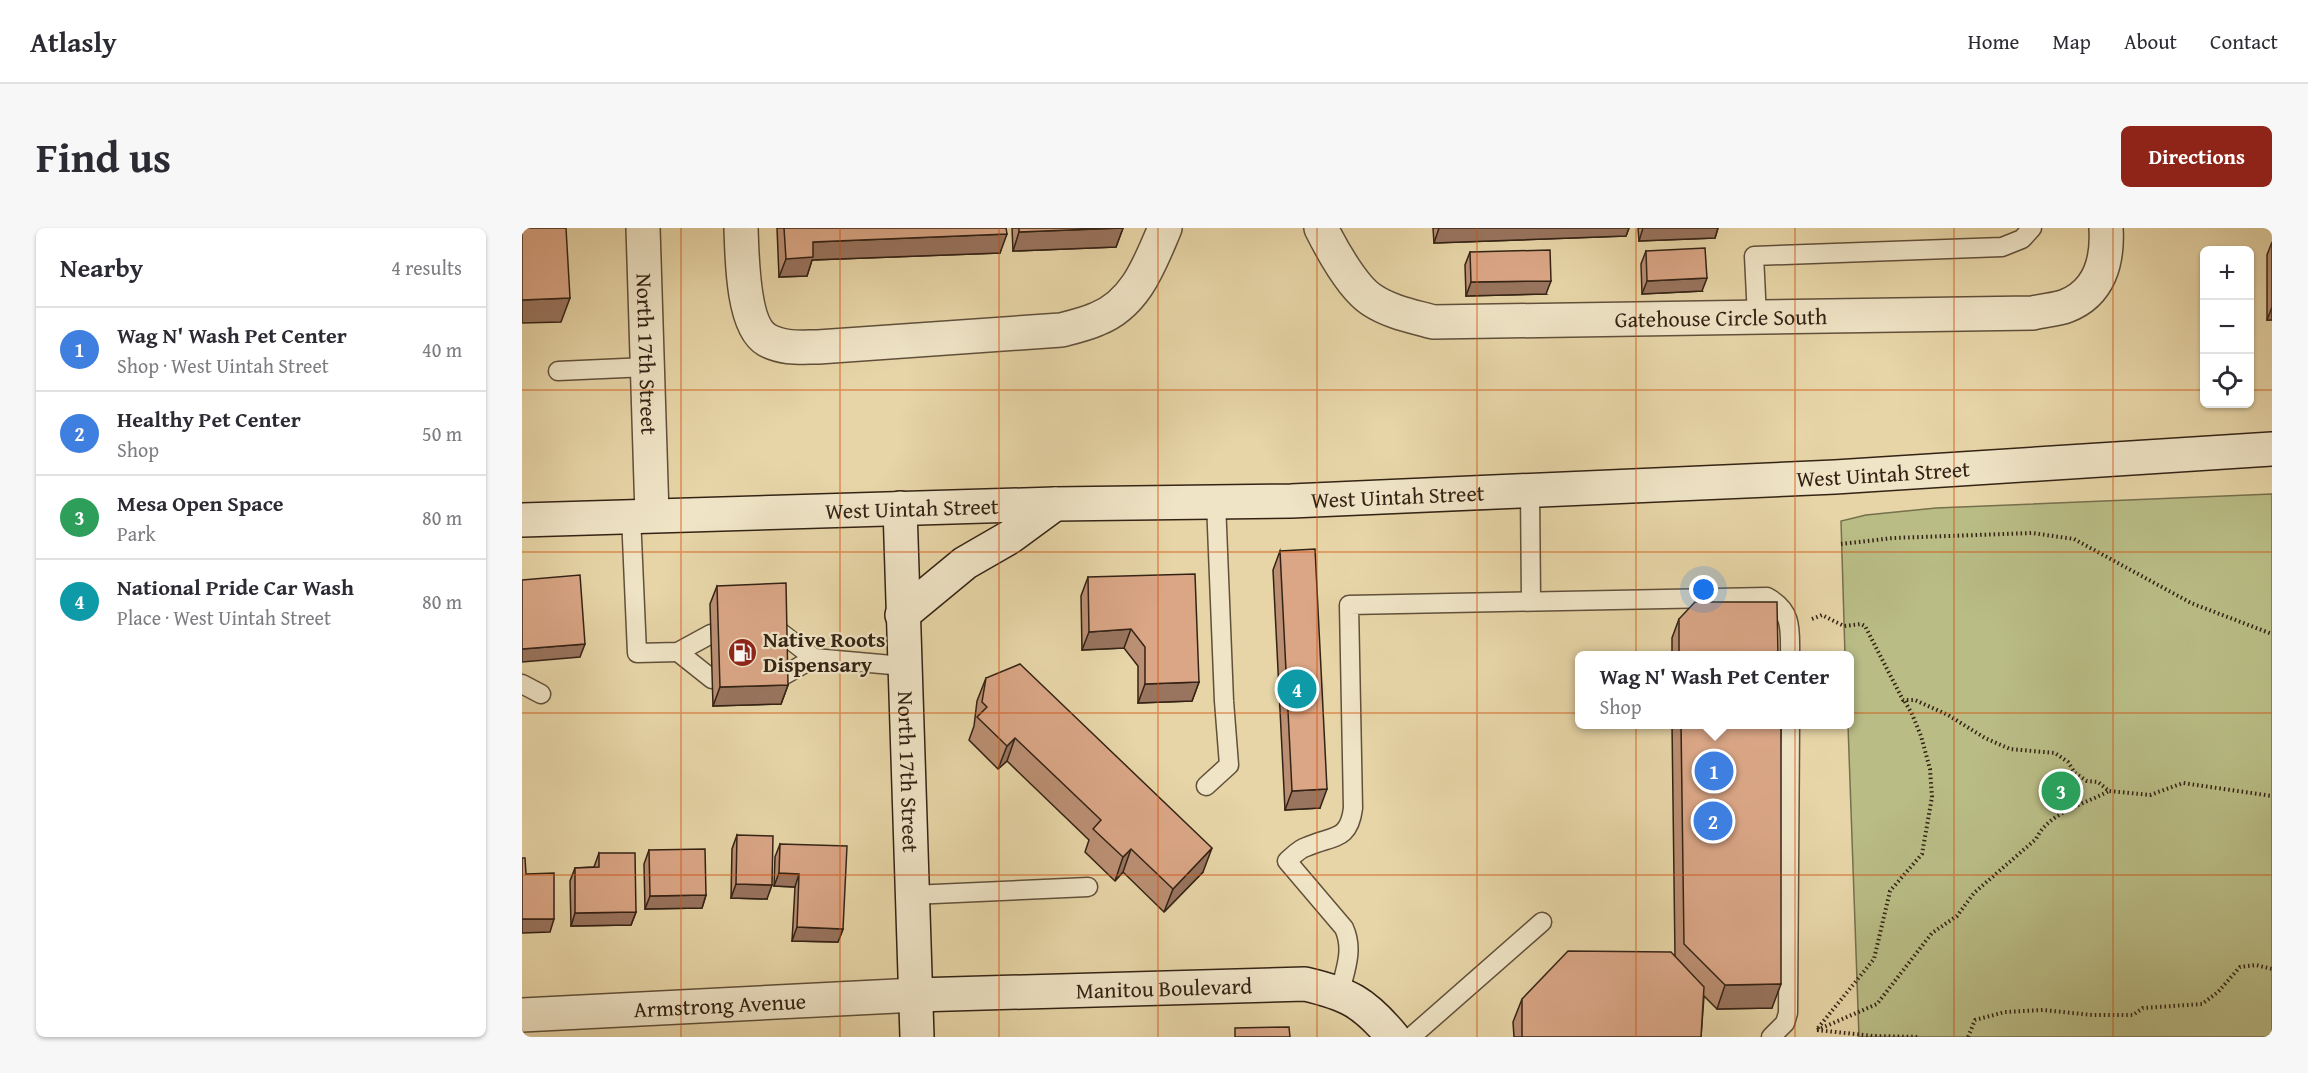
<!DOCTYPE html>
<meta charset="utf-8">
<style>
body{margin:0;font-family:"Gentium Book Plus",serif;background:#f7f7f7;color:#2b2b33}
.controls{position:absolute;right:18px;top:18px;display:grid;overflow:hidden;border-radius:9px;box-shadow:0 2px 4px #0004}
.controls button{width:54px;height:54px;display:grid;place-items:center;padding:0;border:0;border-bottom:2px solid #e1e1e2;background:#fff;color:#2b2b33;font:30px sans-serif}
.you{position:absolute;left:1182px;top:362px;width:21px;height:21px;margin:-15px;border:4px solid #fff;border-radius:50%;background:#1a73e8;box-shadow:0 0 0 9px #1a73e833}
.badge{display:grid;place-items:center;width:39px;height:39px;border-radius:50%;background:#8f2418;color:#fff;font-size:20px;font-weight:700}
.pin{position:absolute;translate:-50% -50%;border:3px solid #fff;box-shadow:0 2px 6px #0006}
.popup{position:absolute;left:1053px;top:423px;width:279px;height:78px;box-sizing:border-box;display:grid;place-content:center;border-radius:9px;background:#fff;filter:drop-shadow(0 2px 4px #0005);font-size:20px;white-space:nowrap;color:#7c7c81}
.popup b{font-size:22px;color:#2b2b33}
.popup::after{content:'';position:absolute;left:50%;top:100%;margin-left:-12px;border:12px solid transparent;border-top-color:#fff}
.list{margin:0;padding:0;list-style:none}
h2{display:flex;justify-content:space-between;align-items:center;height:78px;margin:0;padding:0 24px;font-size:26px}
h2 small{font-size:20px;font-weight:400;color:#7c7c81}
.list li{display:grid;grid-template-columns:39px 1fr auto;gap:18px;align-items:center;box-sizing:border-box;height:84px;padding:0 24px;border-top:2px solid #e1e1e2}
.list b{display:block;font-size:22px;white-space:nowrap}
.list p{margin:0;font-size:20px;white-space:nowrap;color:#7c7c81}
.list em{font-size:20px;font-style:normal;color:#7c7c81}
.icon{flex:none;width:33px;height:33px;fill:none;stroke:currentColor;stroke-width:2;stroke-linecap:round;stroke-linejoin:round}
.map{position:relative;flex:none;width:1750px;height:809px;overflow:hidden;border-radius:9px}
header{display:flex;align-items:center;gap:36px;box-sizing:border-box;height:84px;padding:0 30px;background:#fff;border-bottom:2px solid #e1e1e2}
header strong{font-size:28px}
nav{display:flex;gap:33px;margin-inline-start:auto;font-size:21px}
.intro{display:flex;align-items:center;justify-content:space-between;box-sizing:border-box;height:144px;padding:0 36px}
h1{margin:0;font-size:42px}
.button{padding:15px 27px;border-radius:9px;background:#8f2418;color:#fff;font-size:21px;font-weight:700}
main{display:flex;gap:36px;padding:0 36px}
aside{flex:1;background:#fff;border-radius:9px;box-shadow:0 2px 4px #0004}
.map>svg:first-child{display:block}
.green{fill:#b9bc85;stroke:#76704d;stroke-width:1.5}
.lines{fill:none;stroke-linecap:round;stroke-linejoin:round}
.lane-casing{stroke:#61503a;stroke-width:21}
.street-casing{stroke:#61503a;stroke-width:36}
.secondary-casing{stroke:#342315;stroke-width:36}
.path{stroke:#342315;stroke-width:4;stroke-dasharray:1.5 3;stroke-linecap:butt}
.lane{stroke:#efe4c6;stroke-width:18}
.street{stroke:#efe4c6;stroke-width:33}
.secondary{stroke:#efe4c6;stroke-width:33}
.wall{fill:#bb8f73;stroke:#342315;stroke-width:1.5}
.shaded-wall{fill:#99745e;stroke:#342315;stroke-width:1.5}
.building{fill:#daa686;stroke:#342315;stroke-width:1.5}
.grid{fill:none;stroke:#cd510d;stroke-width:1.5;stroke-opacity:0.55}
.labels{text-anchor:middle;stroke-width:4.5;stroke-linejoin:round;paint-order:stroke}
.street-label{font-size:22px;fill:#342315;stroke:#efe4c6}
.poi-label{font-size:22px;font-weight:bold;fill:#342315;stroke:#efe4c6;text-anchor:start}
</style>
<header>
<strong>Atlasly</strong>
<nav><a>Home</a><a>Map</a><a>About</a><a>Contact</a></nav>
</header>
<div class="intro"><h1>Find us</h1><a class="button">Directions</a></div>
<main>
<aside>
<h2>Nearby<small>4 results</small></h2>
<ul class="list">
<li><span class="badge" style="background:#3f7fe0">1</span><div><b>Wag N' Wash Pet Center</b><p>Shop · West Uintah Street</p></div><em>40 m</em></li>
<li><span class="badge" style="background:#3f7fe0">2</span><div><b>Healthy Pet Center</b><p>Shop</p></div><em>50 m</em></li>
<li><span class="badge" style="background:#2e9e5b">3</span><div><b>Mesa Open Space</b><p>Park</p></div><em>80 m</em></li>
<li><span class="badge" style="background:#0f9aa8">4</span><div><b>National Pride Car Wash</b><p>Place · West Uintah Street</p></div><em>80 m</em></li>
</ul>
</aside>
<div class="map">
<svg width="1750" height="809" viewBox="0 0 1750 809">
<rect width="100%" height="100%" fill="#e7d5a7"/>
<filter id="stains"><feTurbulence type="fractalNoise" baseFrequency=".00333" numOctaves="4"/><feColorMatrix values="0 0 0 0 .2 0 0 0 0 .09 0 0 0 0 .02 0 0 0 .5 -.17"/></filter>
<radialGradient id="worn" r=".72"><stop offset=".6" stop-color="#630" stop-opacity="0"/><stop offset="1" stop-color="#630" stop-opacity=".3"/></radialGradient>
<path class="green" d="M 1750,266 L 1750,809 L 1337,809 L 1326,497 L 1327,428 L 1323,427 L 1319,293 L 1344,287 L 1414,280 Z"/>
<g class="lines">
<defs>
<g id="lane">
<path d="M 1235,89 L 1232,28 L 1480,19 L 1500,11 L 1510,0"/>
<path d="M 36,143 L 125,139"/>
<path d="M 1008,263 L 1009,373"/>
<path d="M 109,288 L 115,425 L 156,424 L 189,406"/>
<path d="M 258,404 L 292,430 L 381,438"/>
<path d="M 156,424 L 190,451"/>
<path d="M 259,449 L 292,430"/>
<path d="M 0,456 L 19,466"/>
<path d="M 684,558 L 707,537 L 702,473 L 694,274"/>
<path d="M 390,667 L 566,659"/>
<path d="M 818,764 C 823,742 832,722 822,700 L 765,633 C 771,628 777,621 784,619 C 810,607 827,614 831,580 L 827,377 L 1245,369 C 1271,383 1268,402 1268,428"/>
<path d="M 889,809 L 1020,694"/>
<path d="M 1249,809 L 1263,795 L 1266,785 L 1268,496"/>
</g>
<g id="street">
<path id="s1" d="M 121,0 L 130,287"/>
<path d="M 219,0 C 220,26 220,98 245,112 C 261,121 279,119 296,119 L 539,102 C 551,99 564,96 575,91 C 614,76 628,35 643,0"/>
<path id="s2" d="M 799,0 C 809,20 831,60 850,72 C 868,84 890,88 911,94 L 1511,85 C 1521,82 1534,82 1544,78 C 1578,65 1586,33 1584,0"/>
<path id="s3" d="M 0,787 L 394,767"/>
</g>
<g id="secondary">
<path id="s4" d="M 378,280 L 395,809"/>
<path id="s5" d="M 0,292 L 533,276 L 769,273 L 1313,249 L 1750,221"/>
<path d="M 380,387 L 443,335 L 488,309 L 533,276"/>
<path id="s6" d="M 394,767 L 783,756 C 826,766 842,774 871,809"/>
</g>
</defs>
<use href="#lane" class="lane-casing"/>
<use href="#street" class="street-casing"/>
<use href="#secondary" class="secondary-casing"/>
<g class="path">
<path d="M 1319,316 L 1371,310 L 1510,305 L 1552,311 L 1669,375 L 1750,406"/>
<path d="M 1290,391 L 1300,387 L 1322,398 L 1339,396 L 1343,398 L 1381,472 L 1393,472 L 1426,487 L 1463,510 L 1488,521 L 1533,525 L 1546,534 L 1553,545 L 1565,553 L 1576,554 L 1587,563 L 1628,567 L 1661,555 L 1750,568"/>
<path d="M 1296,800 L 1352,731 L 1368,663 L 1400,626 L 1410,569 L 1408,541 L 1399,508 L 1390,486 L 1382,472"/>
<path d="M 1295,802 L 1355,776 L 1410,705 L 1435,688 L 1452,665 L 1514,611 C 1527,584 1561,577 1587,563"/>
<path d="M 1295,802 L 1351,808 L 1398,809"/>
<path d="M 1446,809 L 1453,792 L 1483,784 L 1521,782 L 1570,787 L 1611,787 L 1621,780 L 1680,776 L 1696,764 L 1718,739 L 1734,737 L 1750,741"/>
</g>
<use href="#lane" class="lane"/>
<use href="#street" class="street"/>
<use href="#secondary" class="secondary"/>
</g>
<g class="wall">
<path d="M 255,0 L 484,0 L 478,25 L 290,32 L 285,48 L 257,49 Z"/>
<path d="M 490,0 L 601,0 L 594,19 L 491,23 Z"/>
<path d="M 911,0 L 1107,0 L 1104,8 L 912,15 Z"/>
<path d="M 1116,0 L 1196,0 L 1193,10 L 1117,13 Z"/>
<path d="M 1750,14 L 1750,92 L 1745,92 L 1745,27 Z"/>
<path d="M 1124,23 L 1180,63 L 1120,66 L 1119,36 Z"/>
<path d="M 948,24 L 1024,66 L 944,68 L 943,37 Z"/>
<path d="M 758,323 L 798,580 L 763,582 L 751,342 Z"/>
<path d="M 566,349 L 677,454 L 670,473 L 616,475 L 616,438 L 602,420 L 560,422 L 559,368 Z"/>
<path d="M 195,358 L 266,457 L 259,476 L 191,478 L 188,376 Z"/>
<path d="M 1157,391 L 1256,428 L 1150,428 L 1150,410 Z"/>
<path d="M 464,450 L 681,644 L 642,684 L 601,644 L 593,653 L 563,624 L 567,612 L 485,533 L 476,541 L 447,512 L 452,498 L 455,473 Z"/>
<path d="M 1150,496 L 1259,496 L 1250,780 L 1195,781 L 1182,768 L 1179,809 L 992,809 L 991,794 L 1000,771 L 1153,729 Z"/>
<path d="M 215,607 L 245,671 L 209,670 L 210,621 Z"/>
<path d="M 258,616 L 321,701 L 316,714 L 270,713 L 273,659 L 252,658 L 253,629 Z"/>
<path d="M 127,622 L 184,667 L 180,680 L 123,681 L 122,636 Z"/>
<path d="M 77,625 L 114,684 L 109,697 L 49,698 L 48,653 L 53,640 L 72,639 Z"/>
</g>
<g class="shaded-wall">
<path d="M 601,0 L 594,19 L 491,23 L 497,4 Z"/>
<path d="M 917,0 L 1107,0 L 1104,8 L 912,15 Z"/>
<path d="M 1121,0 L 1196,0 L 1193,10 L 1117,13 Z"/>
<path d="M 485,6 L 478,25 L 290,32 L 285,48 L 257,49 L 264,31 L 291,14 Z"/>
<path d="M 1185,50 L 1180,63 L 1120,66 L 1125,53 Z"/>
<path d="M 1029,53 L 1024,66 L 944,68 L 949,54 Z"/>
<path d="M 48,70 L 39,94 L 0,95 L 0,72 Z"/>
<path d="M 1750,79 L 1750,92 L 1745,92 Z"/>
<path d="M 609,401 L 602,420 L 560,422 L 567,404 Z"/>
<path d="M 63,416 L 58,429 L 0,434 L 0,421 Z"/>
<path d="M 677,454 L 670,473 L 616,475 L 623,456 Z"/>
<path d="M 266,457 L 259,476 L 191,478 L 198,459 Z"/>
<path d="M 493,510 L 485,533 L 476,541 L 485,518 Z"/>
<path d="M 805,561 L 798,580 L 763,582 L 770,563 Z"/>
<path d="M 690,620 L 681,644 L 642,684 L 651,661 Z"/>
<path d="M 609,621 L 601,644 L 593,653 L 601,629 Z"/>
<path d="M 257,645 L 277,646 L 273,659 L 252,658 Z"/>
<path d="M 214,656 L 250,657 L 245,671 L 209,670 Z"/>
<path d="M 184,667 L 180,680 L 123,681 L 128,668 Z"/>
<path d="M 114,684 L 109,697 L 49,698 L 53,685 Z"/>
<path d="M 0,691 L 32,691 L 28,704 L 0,705 Z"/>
<path d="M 275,699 L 321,701 L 316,714 L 270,713 Z"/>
<path d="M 1259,756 L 1250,780 L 1195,781 L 1203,757 Z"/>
</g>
<g class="building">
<path d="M 0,0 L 44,0 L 48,70 L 0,72 Z"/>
<path d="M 262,0 L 484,0 L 485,6 L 291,14 L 291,29 L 264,31 Z"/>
<path d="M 497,0 L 597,0 L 497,4 Z"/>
<path d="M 1183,20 L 1185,50 L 1125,53 L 1124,23 Z"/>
<path d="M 1028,22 L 1029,53 L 949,54 L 948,24 Z"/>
<path d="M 793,321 L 805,561 L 770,563 L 758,323 Z"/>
<path d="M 673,346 L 677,454 L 623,456 L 623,419 L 609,401 L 567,404 L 566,349 Z"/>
<path d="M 58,347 L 63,416 L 0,421 L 0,352 Z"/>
<path d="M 264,355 L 266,457 L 198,459 L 195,358 Z"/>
<path d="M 1173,374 L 1255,374 L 1256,428 L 1157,428 L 1157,391 Z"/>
<path d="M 498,436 L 690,620 L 651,661 L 609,621 L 601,629 L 571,601 L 579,592 L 493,510 L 485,518 L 455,489 L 465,479 L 460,474 L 464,450 Z"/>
<path d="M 1159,496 L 1259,496 L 1259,756 L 1203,757 L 1162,716 Z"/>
<path d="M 215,607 L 251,608 L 250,657 L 214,656 Z"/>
<path d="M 258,616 L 325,618 L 321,701 L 275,699 L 277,646 L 257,645 Z"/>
<path d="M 183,621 L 184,667 L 128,668 L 127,622 Z"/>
<path d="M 77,625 L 113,625 L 114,684 L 53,685 L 53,640 L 77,639 Z"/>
<path d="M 0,630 L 3,630 L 4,646 L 32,645 L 32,691 L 0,691 Z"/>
<path d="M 1046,723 L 1149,724 L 1182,759 L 1179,809 L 1000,809 L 1000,771 Z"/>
<path d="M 767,799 L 768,809 L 713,809 L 713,800 Z"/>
</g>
<path class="grid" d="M 159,0 L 159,809M 318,0 L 318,809M 477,0 L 477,809M 636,0 L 636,809M 795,0 L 795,809M 955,0 L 955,809M 1114,0 L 1114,809M 1273,0 L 1273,809M 1432,0 L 1432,809M 1591,0 L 1591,809M 0,162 L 1682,162M 1728,162 L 1750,162M 0,324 L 1750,324M 0,485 L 1750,485M 0,647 L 1750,647"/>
<defs>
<symbol id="fuel-disc" viewBox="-11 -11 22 22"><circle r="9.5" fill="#8f2418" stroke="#efe4c6"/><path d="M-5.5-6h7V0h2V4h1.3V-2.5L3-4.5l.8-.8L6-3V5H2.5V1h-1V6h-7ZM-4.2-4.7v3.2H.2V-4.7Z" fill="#fff"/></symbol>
</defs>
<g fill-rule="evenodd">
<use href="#fuel-disc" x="204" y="408" width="33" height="33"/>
</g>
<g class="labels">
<g class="street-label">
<text dy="8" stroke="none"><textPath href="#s2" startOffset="442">Gatehouse Circle South</textPath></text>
<text dy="8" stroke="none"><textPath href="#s1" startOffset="126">North 17th Street</textPath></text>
<text dy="8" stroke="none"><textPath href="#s5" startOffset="1362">West Uintah Street</textPath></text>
<text dy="8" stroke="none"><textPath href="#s5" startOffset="876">West Uintah Street</textPath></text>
<text dy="8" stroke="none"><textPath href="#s5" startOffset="390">West Uintah Street</textPath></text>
<text dy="8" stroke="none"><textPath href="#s4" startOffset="264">North 17th Street</textPath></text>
<text dy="8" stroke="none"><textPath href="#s6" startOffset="248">Manitou Boulevard</textPath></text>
<text dy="8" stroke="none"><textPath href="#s3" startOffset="198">Armstrong Avenue</textPath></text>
</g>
<g class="poi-label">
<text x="241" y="419">Native Roots<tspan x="241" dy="25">Dispensary</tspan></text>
</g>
</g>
<rect width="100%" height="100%" filter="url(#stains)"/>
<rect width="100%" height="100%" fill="url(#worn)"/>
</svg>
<div class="controls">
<button>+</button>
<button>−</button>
<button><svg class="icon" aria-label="locate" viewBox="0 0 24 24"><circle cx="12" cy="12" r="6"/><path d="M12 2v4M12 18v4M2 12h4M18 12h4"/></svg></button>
</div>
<div class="you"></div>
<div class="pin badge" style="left:1192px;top:543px;background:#3f7fe0">1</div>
<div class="popup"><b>Wag N' Wash Pet Center</b>Shop</div>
<div class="pin badge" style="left:1191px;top:593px;background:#3f7fe0">2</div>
<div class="pin badge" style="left:1539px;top:563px;background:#2e9e5b">3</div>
<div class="pin badge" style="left:775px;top:461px;background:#0f9aa8">4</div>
</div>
</main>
